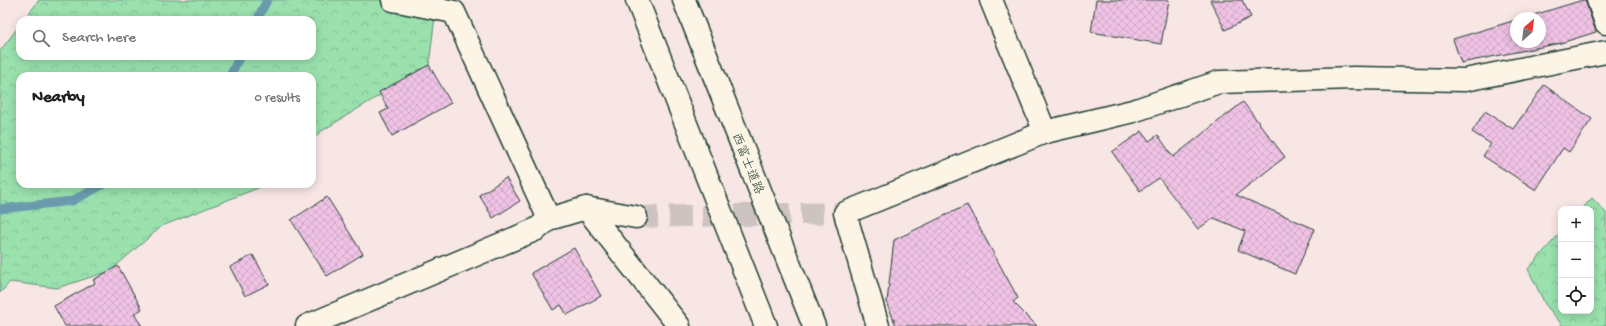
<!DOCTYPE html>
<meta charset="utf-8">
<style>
body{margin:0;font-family:"Gochi Hand","Klee One",sans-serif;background:#f2f2f2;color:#202124}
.controls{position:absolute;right:12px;bottom:12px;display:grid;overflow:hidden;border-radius:8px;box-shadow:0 2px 10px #0003}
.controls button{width:36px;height:36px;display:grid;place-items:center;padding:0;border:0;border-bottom:1px solid #e0e0e0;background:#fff;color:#202124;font:20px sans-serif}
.compass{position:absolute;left:1510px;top:12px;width:36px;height:36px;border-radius:50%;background:#fff;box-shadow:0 2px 10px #0003;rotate:28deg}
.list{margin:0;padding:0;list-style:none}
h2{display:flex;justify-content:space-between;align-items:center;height:52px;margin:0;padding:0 16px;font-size:17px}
h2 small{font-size:13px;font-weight:400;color:#757577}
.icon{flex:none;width:22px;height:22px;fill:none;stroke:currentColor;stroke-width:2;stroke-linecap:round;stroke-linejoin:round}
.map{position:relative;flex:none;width:1606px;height:326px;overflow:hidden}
.search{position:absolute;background:#fff;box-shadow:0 2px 10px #0003;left:16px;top:16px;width:300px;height:44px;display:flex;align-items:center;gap:10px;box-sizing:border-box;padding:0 14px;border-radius:12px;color:#757577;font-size:15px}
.panel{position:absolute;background:#fff;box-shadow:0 2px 10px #0003;left:16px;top:72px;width:300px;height:116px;border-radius:12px}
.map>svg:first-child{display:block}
.forest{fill:url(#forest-crowns);stroke:#5c8f71}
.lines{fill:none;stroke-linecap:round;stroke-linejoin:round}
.stream{stroke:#6b9bad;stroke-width:9}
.building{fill:url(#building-cross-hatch);stroke:#1f3d34}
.street-tunnel{stroke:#cdc4c2;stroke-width:22;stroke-dasharray:22 11;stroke-linecap:butt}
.street-casing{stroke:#1f3d34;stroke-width:25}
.highway-casing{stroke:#1f3d34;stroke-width:25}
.street{stroke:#fcf5e5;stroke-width:22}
.highway{stroke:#fcf5e5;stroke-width:22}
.labels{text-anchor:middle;stroke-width:3;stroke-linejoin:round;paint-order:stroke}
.street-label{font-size:13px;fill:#1f3d34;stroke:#fcf5e5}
</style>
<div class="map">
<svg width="1606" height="326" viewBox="0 0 1606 326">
<defs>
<pattern id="forest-crowns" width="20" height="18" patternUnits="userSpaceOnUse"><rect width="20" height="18" fill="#9ae1ae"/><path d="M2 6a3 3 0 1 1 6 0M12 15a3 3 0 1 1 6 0" fill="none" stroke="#84c296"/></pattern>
<pattern id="building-cross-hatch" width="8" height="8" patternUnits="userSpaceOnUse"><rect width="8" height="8" fill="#f0c2e5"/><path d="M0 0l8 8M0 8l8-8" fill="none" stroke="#cda8c5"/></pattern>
</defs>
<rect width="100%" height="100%" fill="#f8e6e5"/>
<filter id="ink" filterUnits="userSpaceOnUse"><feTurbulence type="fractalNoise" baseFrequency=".025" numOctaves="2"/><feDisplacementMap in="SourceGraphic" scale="8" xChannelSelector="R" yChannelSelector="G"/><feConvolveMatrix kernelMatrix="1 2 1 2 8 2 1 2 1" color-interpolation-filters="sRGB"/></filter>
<g filter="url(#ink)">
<g class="forest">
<path d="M 39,0 L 437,0 L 429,65 L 320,132 L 312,141 L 312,76 L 20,76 L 20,184 L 268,184 L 162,226 L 110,271 L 57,288 L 10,282 L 0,293 L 0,51 L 20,25 L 20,56 L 312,56 L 312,20 L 24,20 Z"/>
<path d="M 1592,198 L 1606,213 L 1606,326 L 1563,326 L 1545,304 L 1528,269 L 1561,232 L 1561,311 L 1591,311 L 1591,209 L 1582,209 Z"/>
</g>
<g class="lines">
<g class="stream">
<path d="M 257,20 L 267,0"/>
<path d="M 230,76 L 240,56"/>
<path d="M 0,209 L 72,201 L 104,184"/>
</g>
</g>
<g class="building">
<path d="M 1096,0 L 1169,0 L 1161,44 L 1091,32 Z"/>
<path d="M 1210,0 L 1242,0 L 1251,17 L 1225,30 Z"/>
<path d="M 1583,0 L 1585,0 L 1596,32 L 1561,43 L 1461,63 L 1453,39 L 1516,20 L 1516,42 L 1540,42 L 1540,18 L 1524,18 Z"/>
<path d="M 429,65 L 451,103 L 392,136 L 380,113 L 388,109 L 379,92 Z"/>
<path d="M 1544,85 L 1592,119 L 1569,152 L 1563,148 L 1536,190 L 1483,156 L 1491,144 L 1472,132 L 1485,111 L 1513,129 Z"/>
<path d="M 1243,102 L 1285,157 L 1236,195 L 1315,229 L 1295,274 L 1238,250 L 1245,231 L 1214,218 L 1198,229 L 1159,178 L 1140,191 L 1112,152 L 1142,131 L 1149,141 L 1158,135 L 1173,157 Z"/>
<path d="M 506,178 L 520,201 L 493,218 L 479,195 Z"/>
<path d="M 327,197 L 363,254 L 327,276 L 291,220 Z"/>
<path d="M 967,205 L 1018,298 L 1013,302 L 1037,326 L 896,326 L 887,302 L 894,240 Z"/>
<path d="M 574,248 L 601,296 L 567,315 L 561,305 L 553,310 L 531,273 Z"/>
<path d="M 253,255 L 269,284 L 245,296 L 230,267 Z"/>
<path d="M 118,266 L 142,309 L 134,314 L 142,326 L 65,326 L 54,306 L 95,283 L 93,280 Z"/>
</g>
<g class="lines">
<path class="street-tunnel" d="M 636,217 L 845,213"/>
<defs>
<g id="street">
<path d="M 393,0 L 454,12 L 549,219"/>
<path d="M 991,0 L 1045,132"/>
<path d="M 1598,0 L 1606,23"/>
<path d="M 586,208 L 679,326"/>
<path d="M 307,326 L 537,229 L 549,219 L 586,208 L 636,217"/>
<path d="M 878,326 L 845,213 L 1045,132 L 1133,111 L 1219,82 L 1354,78 L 1465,80 L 1606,52"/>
</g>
<g id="highway">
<path d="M 637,0 L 766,326"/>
<path d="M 684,0 L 814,326"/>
</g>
</defs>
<use href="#street" class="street-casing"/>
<use href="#highway" class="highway-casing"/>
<use href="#street" class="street"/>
<use href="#highway" class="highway"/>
</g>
</g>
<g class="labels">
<g class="street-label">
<text transform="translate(749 163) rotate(68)" y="5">西富士道路</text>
</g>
</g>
</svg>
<div class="controls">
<button>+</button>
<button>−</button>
<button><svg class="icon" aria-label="locate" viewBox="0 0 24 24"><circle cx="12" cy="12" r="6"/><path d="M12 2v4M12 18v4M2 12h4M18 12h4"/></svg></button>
</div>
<svg class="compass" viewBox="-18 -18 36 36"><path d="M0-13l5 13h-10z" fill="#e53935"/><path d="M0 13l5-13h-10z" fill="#757577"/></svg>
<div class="search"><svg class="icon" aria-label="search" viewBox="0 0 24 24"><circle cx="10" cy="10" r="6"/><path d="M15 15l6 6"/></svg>Search here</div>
<section class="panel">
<h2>Nearby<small>0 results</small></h2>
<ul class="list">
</ul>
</section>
</div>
